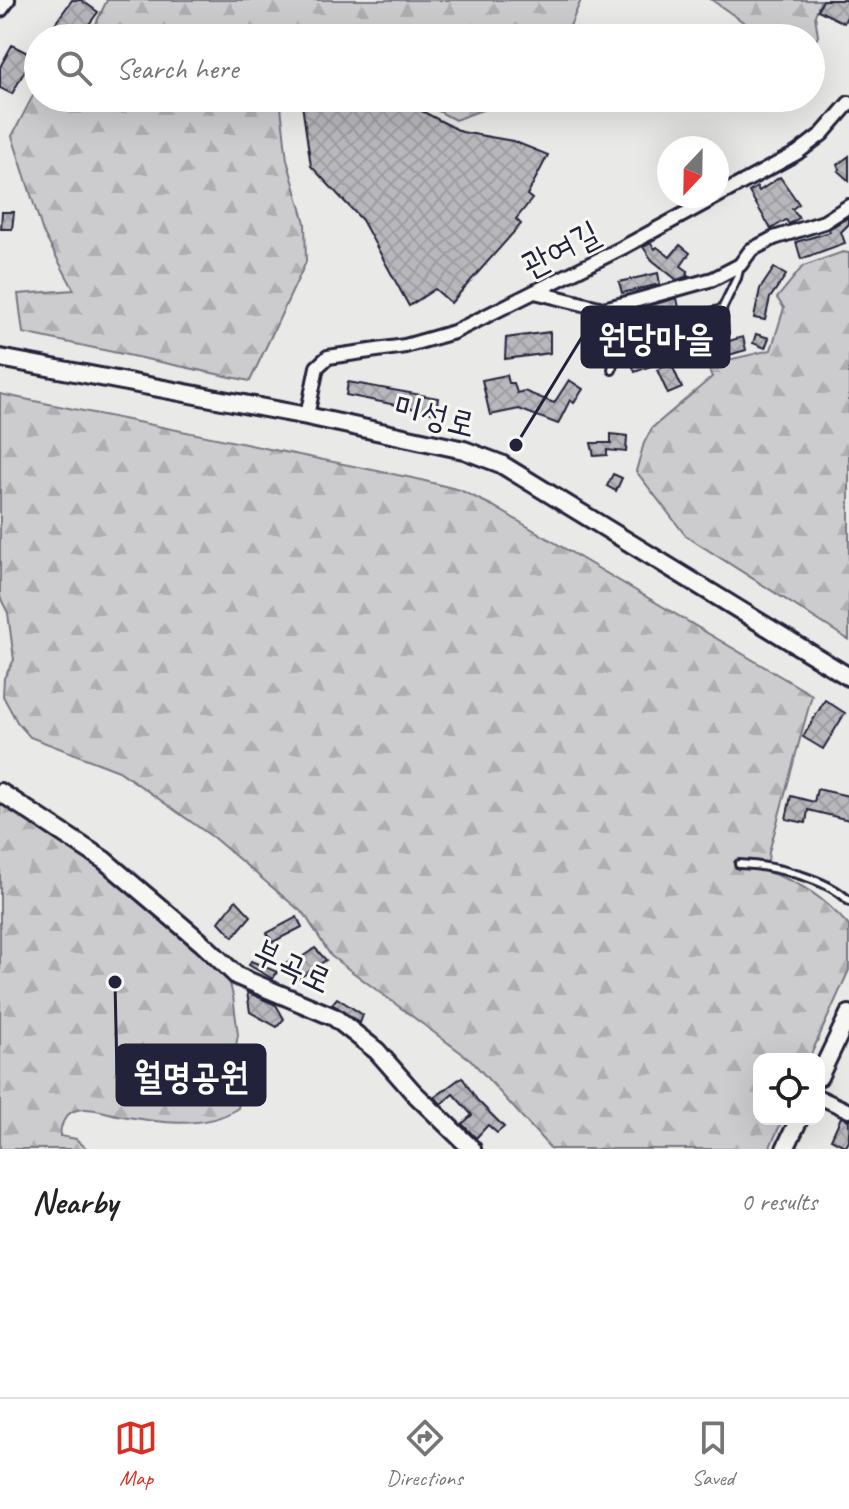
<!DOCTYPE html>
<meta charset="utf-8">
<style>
body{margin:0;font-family:Caveat,"Poor Story",sans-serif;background:#f6f6f6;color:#222}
.controls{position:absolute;right:24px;bottom:24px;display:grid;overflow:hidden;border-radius:16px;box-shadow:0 8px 32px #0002}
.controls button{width:72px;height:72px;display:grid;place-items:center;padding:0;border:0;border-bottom:2px solid #e0e0e0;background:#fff;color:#222;font:40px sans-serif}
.compass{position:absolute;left:657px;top:136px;width:72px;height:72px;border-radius:50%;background:#fff;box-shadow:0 8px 32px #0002;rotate:202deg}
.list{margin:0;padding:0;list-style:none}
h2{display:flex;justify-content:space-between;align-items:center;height:104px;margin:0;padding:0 32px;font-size:34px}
h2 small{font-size:26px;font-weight:400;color:#767676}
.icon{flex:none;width:44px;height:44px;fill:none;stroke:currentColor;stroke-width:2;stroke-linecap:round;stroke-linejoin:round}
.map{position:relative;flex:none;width:849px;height:1149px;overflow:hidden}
.search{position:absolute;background:#fff;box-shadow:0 8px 32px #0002;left:24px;right:24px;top:24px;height:88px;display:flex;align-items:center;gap:20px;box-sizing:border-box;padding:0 28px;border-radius:44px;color:#767676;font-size:30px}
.sheet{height:248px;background:#fff}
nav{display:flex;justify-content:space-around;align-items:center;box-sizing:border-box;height:112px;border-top:2px solid #e0e0e0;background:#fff;font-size:22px;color:#767676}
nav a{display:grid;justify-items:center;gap:4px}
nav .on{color:#d93025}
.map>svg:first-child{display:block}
.forest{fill:url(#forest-firs);stroke:#777784;stroke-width:2}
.building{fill:url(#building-cross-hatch);stroke:#22223b;stroke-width:2}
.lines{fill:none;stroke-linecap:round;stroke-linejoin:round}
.lane-casing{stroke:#22223b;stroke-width:12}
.street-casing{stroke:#22223b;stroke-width:18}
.secondary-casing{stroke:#22223b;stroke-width:22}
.lane{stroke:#f6f6f2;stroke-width:6}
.street{stroke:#f6f6f2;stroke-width:12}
.secondary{stroke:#f6f6f2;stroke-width:16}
.labels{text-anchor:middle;stroke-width:6;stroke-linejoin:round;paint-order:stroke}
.street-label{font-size:34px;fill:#22223b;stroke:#f6f6f2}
.leader{fill:none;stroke:#22223b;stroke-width:3}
.callout-dot{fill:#22223b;stroke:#f6f6f2;stroke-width:3}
.callout{fill:#22223b;stroke:#22223b;stroke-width:3}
.callout-label{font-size:36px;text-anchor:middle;font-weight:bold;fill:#fff}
</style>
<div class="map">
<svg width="849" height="1149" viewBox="0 0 849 1149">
<defs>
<pattern id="forest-firs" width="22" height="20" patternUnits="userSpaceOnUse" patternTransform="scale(2)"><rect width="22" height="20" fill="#ccccce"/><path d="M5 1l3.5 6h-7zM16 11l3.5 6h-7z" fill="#afafb2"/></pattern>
<pattern id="building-cross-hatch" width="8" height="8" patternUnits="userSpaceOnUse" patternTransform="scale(2)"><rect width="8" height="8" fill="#b8b8bc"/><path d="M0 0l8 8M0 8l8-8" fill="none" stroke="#9e9ea2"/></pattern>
</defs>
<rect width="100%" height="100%" fill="#e9e9e7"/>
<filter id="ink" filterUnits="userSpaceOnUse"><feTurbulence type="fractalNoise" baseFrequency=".0125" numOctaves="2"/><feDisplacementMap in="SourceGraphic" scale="16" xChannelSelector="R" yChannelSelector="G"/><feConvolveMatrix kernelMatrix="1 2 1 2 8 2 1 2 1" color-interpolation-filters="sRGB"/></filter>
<g filter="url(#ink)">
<g class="forest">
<path d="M 107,0 L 581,0 L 565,38 L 89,38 Z"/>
<path d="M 712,0 L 821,0 L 815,15 L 818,36 L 811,51 L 811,38 L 766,38 Z"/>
<path d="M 38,86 L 38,98 L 280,98 L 287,160 L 305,223 L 306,262 L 250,381 L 23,333 L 18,294 L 74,290 L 43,232 L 12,136 Z"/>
<path d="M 414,98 L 515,98 L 455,120 Z"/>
<path d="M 843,252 L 849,253 L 849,640 L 686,536 L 636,471 L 644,443 L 652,428 L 712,377 L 707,365 L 771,350 L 784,308 L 777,298 L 803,266 Z"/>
<path d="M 0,394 L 417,479 L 460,490 L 493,506 L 812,695 L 769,852 L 767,872 C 803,883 824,898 849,926 L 849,970 L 809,1059 L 759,1059 L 759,1119 L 783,1119 L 769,1149 L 551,1149 L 471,1060 L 331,956 L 305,915 L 214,838 L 119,771 L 30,737 L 17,722 L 3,696 L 4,678 L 14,660 L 8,613 L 0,597 Z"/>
<path d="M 0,796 L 100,863 L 226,968 L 233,996 L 238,1035 L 230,1076 L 240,1099 L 238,1108 C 205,1131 154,1122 117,1115 C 104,1112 86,1106 74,1111 C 64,1115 60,1127 60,1136 L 76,1139 L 87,1149 L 0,1149 Z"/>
</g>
<g class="building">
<path d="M 72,0 L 81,0 L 98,12 L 79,38 L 58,38 L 49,32 Z"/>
<path d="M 823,0 L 849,0 L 849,12 L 844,23 L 818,10 Z"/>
<path d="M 12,45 L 33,56 L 12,94 L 0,88 L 0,67 Z"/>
<path d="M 301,98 L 397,98 L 462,132 L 513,141 L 548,155 L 527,195 L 532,199 L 516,219 L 521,224 L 451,303 L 435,289 L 409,306 L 362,220 L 311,166 Z"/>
<path d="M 849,156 L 849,181 L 838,171 L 840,169 L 837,165 Z"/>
<path d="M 780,177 L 799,204 L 792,209 L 799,218 L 789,224 L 786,220 L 771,229 L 749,192 L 757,187 L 759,191 Z"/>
<path d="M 2,212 L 14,212 L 12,229 L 1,229 Z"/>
<path d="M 849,217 L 849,224 L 841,232 L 845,243 L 801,259 L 796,242 L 830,232 L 829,229 Z"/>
<path d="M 651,243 L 655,249 L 657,247 L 670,257 L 680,245 L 690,253 L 681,266 L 688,271 L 686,274 L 688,276 L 677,280 L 652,260 L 643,247 Z"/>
<path d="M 774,268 L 786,275 L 770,298 L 765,320 L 754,318 L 760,289 Z"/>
<path d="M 658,273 L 660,284 L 622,293 L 619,282 Z"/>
<path d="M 677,298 L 679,308 L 674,309 L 673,317 L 662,320 L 661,314 L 637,319 L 636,327 L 624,331 L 622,325 L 614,327 L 611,316 Z"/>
<path d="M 550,332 L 550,353 L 505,359 L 506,338 Z"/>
<path d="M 664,332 L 669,347 L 647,356 L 651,366 L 635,372 L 624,344 Z"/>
<path d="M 756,334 L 769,338 L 765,348 L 753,343 Z"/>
<path d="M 743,337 L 746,350 L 708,361 L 704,348 Z"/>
<path d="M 671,363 L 682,388 L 668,394 L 657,370 Z"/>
<path d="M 507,375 L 509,383 L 514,383 L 517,393 L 524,391 L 554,403 L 569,380 L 583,389 L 574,403 L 570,400 L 558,424 L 519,409 L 490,415 L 482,380 Z"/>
<path d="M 348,382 L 438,398 L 436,413 L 346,395 Z"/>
<path d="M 611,434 L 627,436 L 626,452 L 607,450 L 607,455 L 594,456 L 591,443 L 611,443 Z"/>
<path d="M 613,474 L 622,478 L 616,491 L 607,486 Z"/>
<path d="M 825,700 L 845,713 L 823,749 L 803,737 Z"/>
<path d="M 817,789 L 849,796 L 849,820 L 808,810 L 806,823 L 786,819 L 791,796 L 814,802 Z"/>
<path d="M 236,900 L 251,916 L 233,937 L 219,922 Z"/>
<path d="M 297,917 L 302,927 L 273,942 L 267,933 Z"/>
<path d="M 315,948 L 326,960 L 298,979 L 285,965 L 297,956 L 299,959 Z"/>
<path d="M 251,961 L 277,972 L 273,979 L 249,965 Z"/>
<path d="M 247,992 L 276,1005 L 284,1019 L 277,1027 L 250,1012 Z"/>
<path d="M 337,998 L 363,1015 L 360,1023 L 332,1004 Z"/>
<path d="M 462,1077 L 477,1100 L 504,1127 L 497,1133 L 488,1125 L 476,1138 L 462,1124 L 472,1115 L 453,1094 L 441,1104 L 435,1097 Z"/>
<path d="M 841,1117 L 849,1120 L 849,1141 L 846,1147 L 831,1139 Z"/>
</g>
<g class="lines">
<defs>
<g id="lane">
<path d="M 603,309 L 614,357 L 612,370"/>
<path d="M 703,340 L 724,333 L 722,309"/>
<path d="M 609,341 L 722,309 L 737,278 L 740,266"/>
<path d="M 739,864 C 770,865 827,878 849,901"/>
</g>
<g id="street">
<path d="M 535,292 L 603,309 L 627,303 L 713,279 L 740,265 L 751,250 L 774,238 L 824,222 L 849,206"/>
<path d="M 307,416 L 317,367 L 328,357 L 405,346 L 454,332 L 622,248 L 797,153 L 822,134 L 849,103"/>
<path d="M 819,1097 L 849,1111"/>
</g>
<g id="secondary">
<path d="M 0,8 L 6,0"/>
<path d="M 0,358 L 307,416 L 464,450 L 501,464 L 849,677"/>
<path d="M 0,792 L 104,860 L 202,943 L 237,976 L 334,1017 L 377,1051 L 413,1092 L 472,1149"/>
<path d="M 819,1077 L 849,1014"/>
<path d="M 785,1149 L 799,1119"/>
</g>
</defs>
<use href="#lane" class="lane-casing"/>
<use href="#street" class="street-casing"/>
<use href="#secondary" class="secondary-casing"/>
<use href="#lane" class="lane"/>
<use href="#street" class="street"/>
<use href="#secondary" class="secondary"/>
</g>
</g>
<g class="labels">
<g class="street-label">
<text transform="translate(560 248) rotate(-27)" y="12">관여길</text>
<text transform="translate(435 415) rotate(14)" y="12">미성로</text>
<text transform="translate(293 965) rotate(25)" y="12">부곡로</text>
</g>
</g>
<path class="leader" d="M516 445L582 337M115 982L117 1075"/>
<g class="callout-dot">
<circle cx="516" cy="445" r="8"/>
<circle cx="115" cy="982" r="8"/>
</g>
<g class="callout">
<rect x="582" y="307" width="147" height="60" rx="8"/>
<rect x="117" y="1045" width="148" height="60" rx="8"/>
</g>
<g class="callout-label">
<text x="656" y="350">원당마을</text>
<text x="191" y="1088">월명공원</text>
</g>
</svg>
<div class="controls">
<button><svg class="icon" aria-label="locate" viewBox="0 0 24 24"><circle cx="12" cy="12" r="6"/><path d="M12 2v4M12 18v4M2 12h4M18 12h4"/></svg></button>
</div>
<svg class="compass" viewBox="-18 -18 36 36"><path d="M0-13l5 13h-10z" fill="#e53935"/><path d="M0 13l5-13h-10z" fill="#767676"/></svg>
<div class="search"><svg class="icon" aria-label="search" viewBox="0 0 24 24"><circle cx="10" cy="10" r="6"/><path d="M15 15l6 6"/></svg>Search here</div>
</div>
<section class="sheet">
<h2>Nearby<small>0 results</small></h2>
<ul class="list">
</ul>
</section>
<nav>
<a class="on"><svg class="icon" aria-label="map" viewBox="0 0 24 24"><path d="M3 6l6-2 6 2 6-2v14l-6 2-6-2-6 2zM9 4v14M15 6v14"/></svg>Map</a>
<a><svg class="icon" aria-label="directions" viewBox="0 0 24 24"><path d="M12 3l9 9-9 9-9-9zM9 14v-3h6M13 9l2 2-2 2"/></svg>Directions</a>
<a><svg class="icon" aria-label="saved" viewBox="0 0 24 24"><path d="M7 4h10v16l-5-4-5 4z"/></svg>Saved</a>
</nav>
